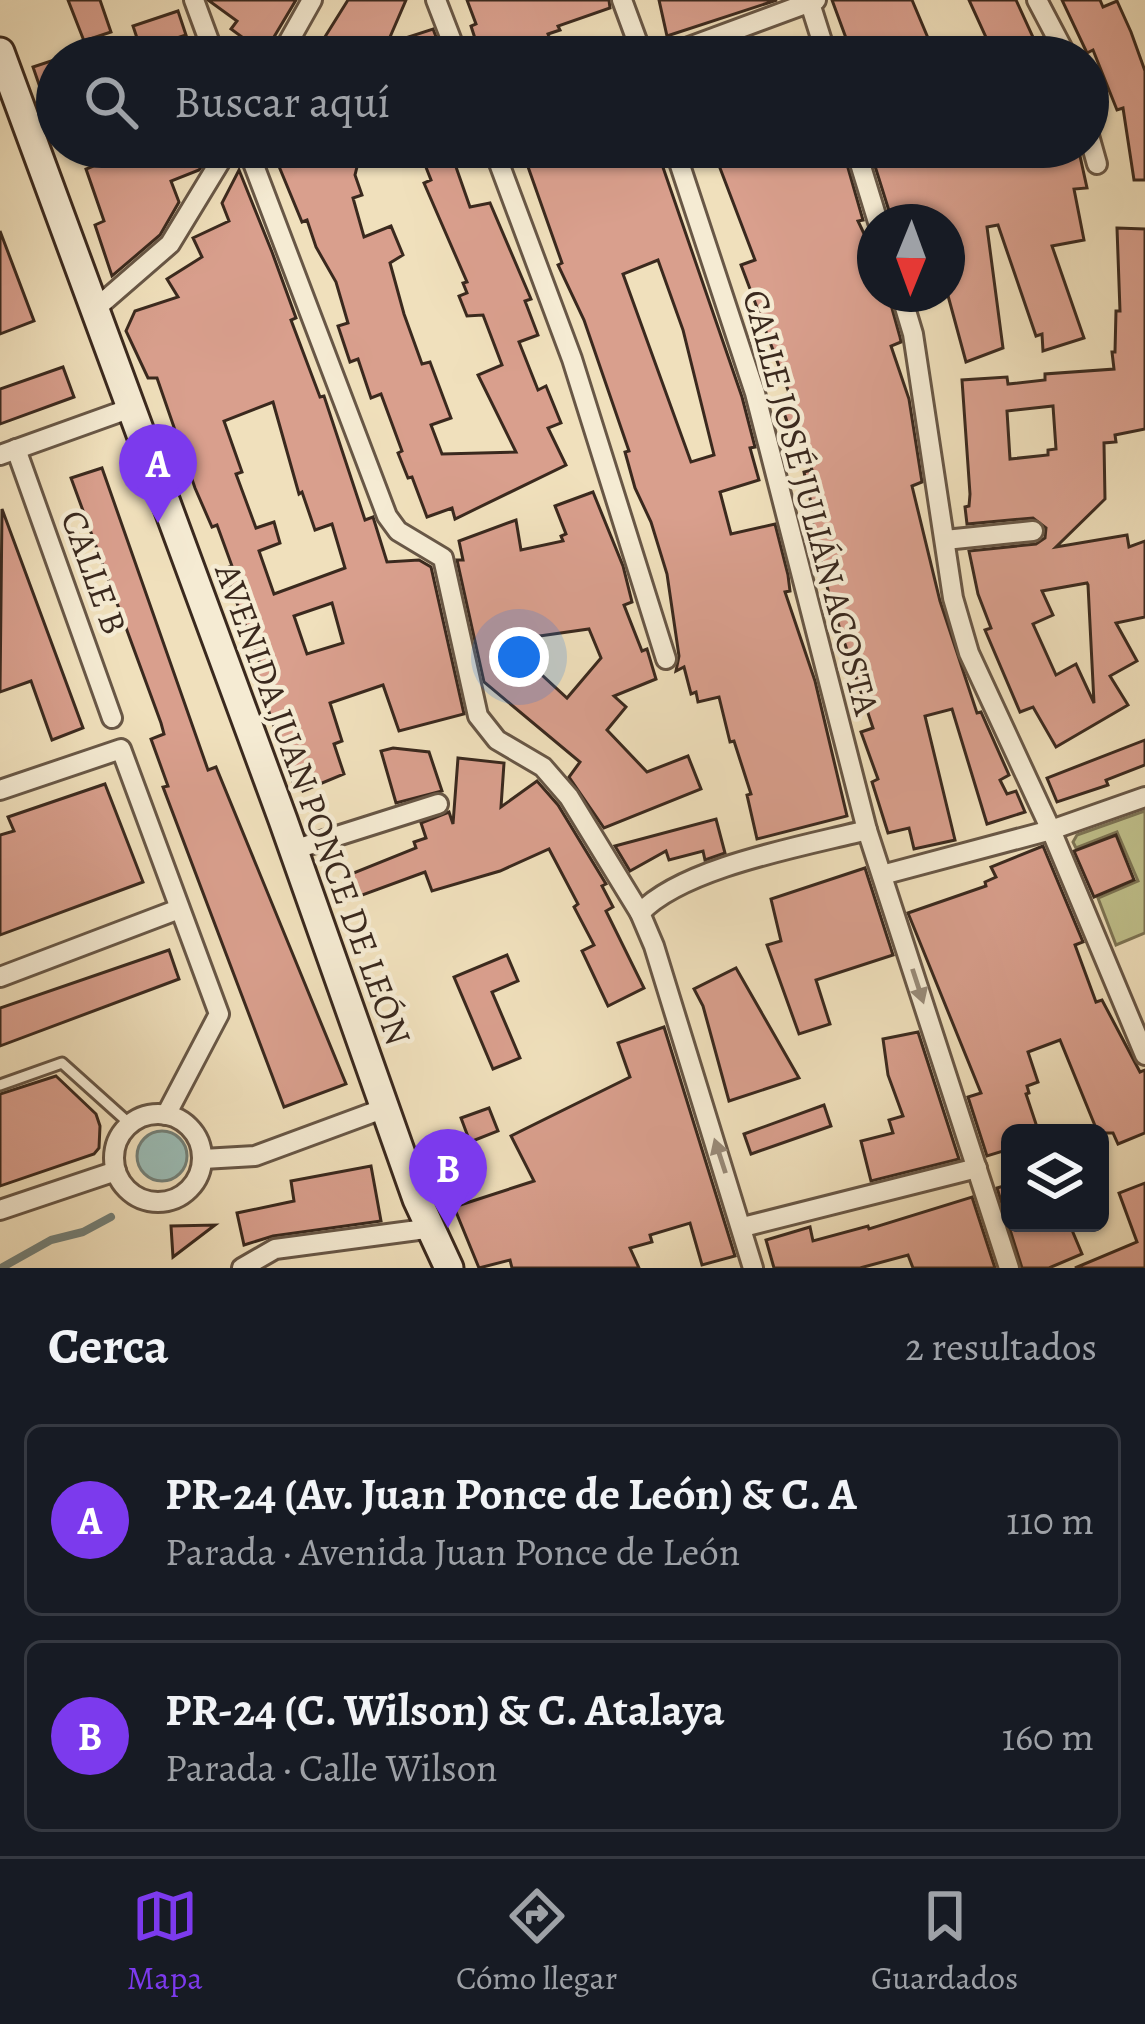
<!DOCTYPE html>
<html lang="es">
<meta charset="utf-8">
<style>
body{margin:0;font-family:Alegreya,serif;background:#242831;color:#f1f3f6}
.controls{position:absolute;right:36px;bottom:36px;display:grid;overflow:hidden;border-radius:18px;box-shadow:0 3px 9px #0004}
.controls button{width:108px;height:108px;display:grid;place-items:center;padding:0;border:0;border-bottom:3px solid #363941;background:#171b24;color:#f1f3f6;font:60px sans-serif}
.compass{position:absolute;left:857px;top:204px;width:108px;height:108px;border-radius:50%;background:#171b24;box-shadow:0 3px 9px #0004;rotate:181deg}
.you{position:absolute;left:519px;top:657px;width:42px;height:42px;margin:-30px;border:9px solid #fff;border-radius:50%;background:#1a73e8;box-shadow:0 0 0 18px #1a73e833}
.badge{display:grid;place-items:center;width:78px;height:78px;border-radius:50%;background:#7c3aed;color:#fff;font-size:39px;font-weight:700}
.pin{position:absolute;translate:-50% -99px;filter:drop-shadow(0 3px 6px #0008)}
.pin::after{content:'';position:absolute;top:63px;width:42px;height:36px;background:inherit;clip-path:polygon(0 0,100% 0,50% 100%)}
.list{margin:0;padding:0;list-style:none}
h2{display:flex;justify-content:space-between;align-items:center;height:156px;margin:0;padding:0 48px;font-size:51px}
h2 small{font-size:39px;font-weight:400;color:#9ea1a6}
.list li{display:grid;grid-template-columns:78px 1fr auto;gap:36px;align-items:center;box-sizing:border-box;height:192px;margin:0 24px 24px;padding:0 24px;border:3px solid #363941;border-radius:18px}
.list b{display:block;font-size:45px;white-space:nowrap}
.list p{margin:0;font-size:39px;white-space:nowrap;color:#9ea1a6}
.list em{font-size:39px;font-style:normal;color:#9ea1a6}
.icon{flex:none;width:66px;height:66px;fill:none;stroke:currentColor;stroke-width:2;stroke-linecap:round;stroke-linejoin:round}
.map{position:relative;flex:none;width:1145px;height:1268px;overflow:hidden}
.search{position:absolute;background:#171b24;box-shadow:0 3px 9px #0004;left:36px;right:36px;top:36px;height:132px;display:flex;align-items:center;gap:30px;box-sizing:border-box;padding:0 42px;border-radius:66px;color:#9ea1a6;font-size:45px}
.sheet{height:588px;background:#171b24}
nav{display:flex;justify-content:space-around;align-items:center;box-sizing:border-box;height:168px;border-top:3px solid #363941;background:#171b24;font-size:33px;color:#9ea1a6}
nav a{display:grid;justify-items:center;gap:6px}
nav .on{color:#7c3aed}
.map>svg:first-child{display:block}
.green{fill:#c0c18c;stroke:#7d7555;stroke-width:3}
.water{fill:#9bbcb5;stroke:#748179;stroke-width:3}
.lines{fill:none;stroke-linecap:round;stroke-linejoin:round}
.stream{stroke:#748179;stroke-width:8}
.building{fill:#d99f8d;stroke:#3a291e;stroke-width:3;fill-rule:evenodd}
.service-casing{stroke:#685746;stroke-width:15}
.minor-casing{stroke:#685746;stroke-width:24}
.secondary-casing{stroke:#3a291e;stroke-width:33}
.service{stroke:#f5ebd3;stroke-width:9}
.minor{stroke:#f5ebd3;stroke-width:18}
.secondary{stroke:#f5ebd3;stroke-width:27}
.oneway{fill:#988a78}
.labels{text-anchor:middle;stroke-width:9;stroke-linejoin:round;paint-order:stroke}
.street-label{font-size:36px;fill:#3a291e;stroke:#f5ebd3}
</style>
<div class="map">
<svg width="1145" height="1268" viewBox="0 0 1145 1268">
<rect width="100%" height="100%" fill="#f0e0bc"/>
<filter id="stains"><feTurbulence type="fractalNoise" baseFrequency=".00167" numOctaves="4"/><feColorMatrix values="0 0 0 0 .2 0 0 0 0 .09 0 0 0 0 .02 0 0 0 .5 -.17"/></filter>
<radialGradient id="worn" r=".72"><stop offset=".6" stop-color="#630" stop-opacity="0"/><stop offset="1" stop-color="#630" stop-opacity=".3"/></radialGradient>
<path class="green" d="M 1145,811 L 1145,933 L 1116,945 L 1098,898 L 1138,881 L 1117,832 L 1076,848 L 1073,842 L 1077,835 Z"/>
<circle class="water" cx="162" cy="1156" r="25"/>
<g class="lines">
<path class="stream" d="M 1,1268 L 51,1240 L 83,1232 L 111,1217"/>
</g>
<g class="building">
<path d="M 68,0 L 100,0 L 111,32 L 84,41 Z"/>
<path d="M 208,0 L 296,0 L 262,57 L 239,41 L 242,37 L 231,29 L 237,21 Z"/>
<path d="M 348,0 L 406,0 L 387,44 L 433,29 L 444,57 L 332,57 L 318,48 Z"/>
<path d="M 467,0 L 609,0 L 610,8 L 558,26 L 560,30 L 548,34 L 557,57 L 481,57 L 471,26 L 476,24 Z"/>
<path d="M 659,0 L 777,0 L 667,36 Z"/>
<path d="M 832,0 L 912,0 L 936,57 L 853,57 Z"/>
<path d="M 969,0 L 1016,0 L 1042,57 L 995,57 Z"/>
<path d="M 1062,0 L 1100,0 L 1103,7 L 1117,1 L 1131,32 L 1145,71 L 1145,180 L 1134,180 L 1123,108 L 1117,110 L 1093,50 L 1087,53 Z"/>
<path d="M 178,11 L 186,35 L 141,50 L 133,26 Z"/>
<path d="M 57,59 L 57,127 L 54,128 L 33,67 Z"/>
<path d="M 140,147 L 199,147 L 205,161 L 199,170 L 171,181 L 179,202 L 160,235 L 112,276 L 95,225 L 104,221 L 86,169 Z"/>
<path d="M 271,147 L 362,147 L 355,175 L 362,195 L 353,198 L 364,237 L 391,226 L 403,255 L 390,263 L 404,314 L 422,364 L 430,362 L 451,418 L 431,425 L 442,454 L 516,452 L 478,375 L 502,365 L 483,315 L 467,316 L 459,296 L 467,293 L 463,283 L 467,282 L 424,183 L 431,180 L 418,147 L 449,147 L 470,207 L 490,203 L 531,299 L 525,301 L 538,335 L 519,342 L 538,390 L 546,386 L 561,423 L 548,428 L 566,465 L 455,519 L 452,508 L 427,517 L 412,477 L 408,478 L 398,453 L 402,451 L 381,394 L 371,398 L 358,359 L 350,362 L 338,326 L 348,323 L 336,282 L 316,247 L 307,220 L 302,222 Z"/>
<path d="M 521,147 L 656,147 L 742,397 L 755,447 L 750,448 L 759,480 L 720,492 L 731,534 L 775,524 L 788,575 L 790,591 L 785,592 L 815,681 L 847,816 L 757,839 L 747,795 L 751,794 L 734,741 L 730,742 L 719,697 L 698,702 L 696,692 L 691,694 L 684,667 L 676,671 L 679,656 L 667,574 L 651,522 L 635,488 L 625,452 L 629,451 L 584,320 L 558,265 L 562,263 ZM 658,260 L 683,330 L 714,455 L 691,462 L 623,274 Z"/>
<path d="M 712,147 L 842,147 L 863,220 L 858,221 L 875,257 L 875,294 L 888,294 L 900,337 L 901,342 L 891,346 L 909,399 L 922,482 L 912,486 L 940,601 L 977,713 L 981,712 L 1009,775 L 1000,780 L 1007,794 L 1016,791 L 1025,812 L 987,824 L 952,709 L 925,716 L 955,840 L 914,849 L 909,828 L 888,833 L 872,782 L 878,779 L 861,732 L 873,728 L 830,599 L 811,516 L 814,516 L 804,472 L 812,470 L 801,433 L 792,436 L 783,410 L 794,406 L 741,265 L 755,260 Z"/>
<path d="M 869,147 L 1078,147 L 1087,188 L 1074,189 L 1084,240 L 1052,246 L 1084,338 L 1043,351 L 1042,334 L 1036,336 L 998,225 L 987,227 L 1003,348 L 966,362 L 947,292 L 947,222 L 898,222 L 895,213 L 890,214 Z"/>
<path d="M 239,170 L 272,252 L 296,318 L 291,320 L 320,397 L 324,396 L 365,520 L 373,517 L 387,562 L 419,560 L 431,567 L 464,714 L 399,731 L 383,685 L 330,703 L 342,741 L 334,744 L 344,774 L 303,791 L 300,783 L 294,785 L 255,671 L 262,669 L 224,569 L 232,566 L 217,525 L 212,527 L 195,488 L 157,378 L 148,378 L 126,331 L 135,311 L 178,297 L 167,279 L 202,257 L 193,238 L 229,221 L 222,203 ZM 273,402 L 299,494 L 302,492 L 315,530 L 332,524 L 345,568 L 274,594 L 259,551 L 280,543 L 274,522 L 256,528 L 236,474 L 242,472 L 224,421 ZM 332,603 L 343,643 L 307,654 L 294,616 Z"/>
<path d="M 1117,228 L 1145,229 L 1145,429 L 1115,435 L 1116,442 L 1104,443 L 1105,499 L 1056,547 L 1127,535 L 1129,547 L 1145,541 L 1145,617 L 1116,623 L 1137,661 L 1110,676 L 1128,705 L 1056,747 L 1033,707 L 1020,712 L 985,630 L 991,628 L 978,594 L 969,551 L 1036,544 L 1045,538 L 1046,528 L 1033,518 L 967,524 L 965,507 L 969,506 L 970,494 L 962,380 L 1007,377 L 1008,384 L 1045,380 L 1045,374 L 1114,369 L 1112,352 L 1115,352 L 1116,311 L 1120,311 ZM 1053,406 L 1056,449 L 1048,450 L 1048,455 L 1010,459 L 1007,411 ZM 1087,583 L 1088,585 L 1094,703 L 1076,664 L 1056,675 L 1033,624 L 1053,615 L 1042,591 Z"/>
<path d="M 0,231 L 34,321 L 0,334 Z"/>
<path d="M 63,367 L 74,397 L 0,424 L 0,389 Z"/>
<path d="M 102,468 L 208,770 L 216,767 L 346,1084 L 284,1107 L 163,787 L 168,786 L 151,739 L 164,734 L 161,723 L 71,478 Z"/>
<path d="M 593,492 L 623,566 L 632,602 L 624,605 L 642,651 L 647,649 L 656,679 L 614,696 L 626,707 L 607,730 L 647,772 L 688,756 L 701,789 L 604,828 L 569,777 L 580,762 L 484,682 L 457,560 L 463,560 L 459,541 L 516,520 L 521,550 L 563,541 L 561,536 L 566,534 L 555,506 ZM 589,629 L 601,658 L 567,698 L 505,641 Z"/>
<path d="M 2,509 L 83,728 L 52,740 L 31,681 L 0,692 Z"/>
<path d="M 1145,740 L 1145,765 L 1106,780 L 1108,785 L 1057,802 L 1047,778 Z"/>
<path d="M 393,748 L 429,752 L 442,791 L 396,803 L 381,751 Z"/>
<path d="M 458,758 L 504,763 L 501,807 L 537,781 L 558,805 L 606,884 L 602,886 L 613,907 L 606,911 L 644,988 L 608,1006 L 582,951 L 594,945 L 574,907 L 578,904 L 549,849 L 500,871 L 432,891 L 425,872 L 357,897 L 346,876 L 416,848 L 414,842 L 426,838 L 421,823 L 449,812 L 453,824 Z"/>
<path d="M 105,784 L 143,882 L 0,935 L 0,835 L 14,831 L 8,817 Z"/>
<path d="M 716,819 L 725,853 L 705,860 L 703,851 L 669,860 L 666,851 L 630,871 L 615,846 Z"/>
<path d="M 1116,835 L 1134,880 L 1094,897 L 1074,851 Z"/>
<path d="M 1043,846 L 1083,942 L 1075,945 L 1096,1002 L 1102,1000 L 1140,1072 L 1145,1070 L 1145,1133 L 1118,1144 L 1113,1133 L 1098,1133 L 1060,1040 L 1028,1052 L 1038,1082 L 1027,1086 L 1029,1093 L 1026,1094 L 1039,1133 L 1010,1133 L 1010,1149 L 987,1156 L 968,1097 L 981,1093 L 908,913 L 986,886 L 985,882 L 996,877 L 991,867 Z"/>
<path d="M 865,868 L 893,955 L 816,980 L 830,1024 L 799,1034 L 767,945 L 781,941 L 771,899 Z"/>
<path d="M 169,950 L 179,979 L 0,1046 L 0,1008 Z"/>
<path d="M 507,955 L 518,981 L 492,992 L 520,1058 L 493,1069 L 454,977 Z"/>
<path d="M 736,968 L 799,1078 L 729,1101 L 703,1006 L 694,989 Z"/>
<path d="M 664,1027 L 735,1256 L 702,1265 L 690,1223 L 650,1235 L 652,1242 L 630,1248 L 639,1268 L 512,1268 L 510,1260 L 479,1268 L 454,1207 L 534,1181 L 511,1136 L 630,1077 L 618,1043 Z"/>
<path d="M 918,1032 L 959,1159 L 871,1181 L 861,1141 L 893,1133 L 889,1120 L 903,1116 L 888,1075 L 883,1039 Z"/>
<path d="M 56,1076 L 96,1114 L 100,1126 L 99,1148 L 94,1154 L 0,1186 L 0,1094 Z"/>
<path d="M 824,1105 L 831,1126 L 751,1154 L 744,1134 Z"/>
<path d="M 489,1108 L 498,1131 L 470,1142 L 461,1118 Z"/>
<path d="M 371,1166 L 381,1221 L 273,1236 L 244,1245 L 237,1213 L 294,1201 L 291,1181 Z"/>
<path d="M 1145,1183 L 1145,1268 L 1075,1268 L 1137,1242 L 1119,1193 Z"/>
<path d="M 1010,1184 L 1010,1223 L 1069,1223 L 1082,1254 L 1049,1268 L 1022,1268 L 997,1188 Z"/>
<path d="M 972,1197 L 995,1268 L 913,1268 L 908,1255 L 860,1268 L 774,1268 L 766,1240 L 810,1227 L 813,1241 L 868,1226 L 869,1229 Z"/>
<path d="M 215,1225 L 173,1257 L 171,1226 Z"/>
</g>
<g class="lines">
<defs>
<path id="service" d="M 0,1085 L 62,1063 L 130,1124"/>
<g id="minor">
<path d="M 194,0 L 215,57"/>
<path d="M 436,0 L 458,57"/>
<path d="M 622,0 L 643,57"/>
<path d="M 809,0 L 827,57"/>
<path d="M 1037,0 L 1067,57"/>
<path d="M 280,57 L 312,0"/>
<path d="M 662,57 L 816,0"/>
<path d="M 1088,132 L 1097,164"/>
<path d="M 247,147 L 387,516 L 398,531 L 443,558 L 478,716 L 497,740 L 543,767 L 569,797 L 640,913 L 654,946 L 753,1268"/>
<path d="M 493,147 L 572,359 L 666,659"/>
<path d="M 674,147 L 755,393 L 867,830 L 1009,1268"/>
<path d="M 855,147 L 878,222"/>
<path d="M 901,294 L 913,334 L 953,598 L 969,653 L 1051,830 L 1145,1055"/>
<path d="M 94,310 L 170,244 L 229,147"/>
<path d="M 16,449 L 112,718"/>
<path d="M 0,455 L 131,408"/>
<path d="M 945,540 L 1033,531"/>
<path d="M 0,790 L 121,749 L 219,1014 L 166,1115"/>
<path d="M 293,850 L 438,804"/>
<path d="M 882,875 L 1051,830 L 1145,797"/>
<path d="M 640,913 C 683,867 804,846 867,830"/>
<path d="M 0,977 L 179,909"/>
<circle cx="158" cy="1158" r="44"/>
<path d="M 203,1159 L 255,1156 L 385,1108"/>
<path d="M 0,1210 L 116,1171"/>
<path d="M 743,1227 L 977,1168"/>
<path d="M 242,1268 L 275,1249 L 433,1228"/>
</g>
<path id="secondary" d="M 0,52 L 283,820 L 417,1199 L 449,1268"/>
</defs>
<use href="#service" class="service-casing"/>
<use href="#minor" class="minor-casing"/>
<use href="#secondary" class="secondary-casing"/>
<use href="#service" class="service"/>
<use href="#minor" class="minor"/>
<use href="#secondary" class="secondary"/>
</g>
<defs><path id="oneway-solid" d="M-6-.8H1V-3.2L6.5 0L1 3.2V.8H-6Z" transform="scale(3)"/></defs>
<g class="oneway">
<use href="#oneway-solid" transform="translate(918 986) rotate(72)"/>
<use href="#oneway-solid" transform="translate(720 1156) rotate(-108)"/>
</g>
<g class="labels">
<g class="street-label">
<text transform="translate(812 502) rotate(75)" y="13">CALLE JOSÉ JULIÁN ACOSTA</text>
<text transform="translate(95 572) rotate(70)" y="13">CALLE B</text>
<text transform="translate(314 804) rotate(70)" y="13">AVENIDA JUAN PONCE DE LEÓN</text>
</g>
</g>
<rect width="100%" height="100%" filter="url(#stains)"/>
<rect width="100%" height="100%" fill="url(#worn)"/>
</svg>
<div class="controls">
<button><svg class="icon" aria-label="layers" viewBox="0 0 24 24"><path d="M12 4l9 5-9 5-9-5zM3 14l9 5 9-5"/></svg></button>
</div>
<svg class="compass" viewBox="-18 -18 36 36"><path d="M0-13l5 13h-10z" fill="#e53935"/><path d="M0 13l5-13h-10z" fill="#9ea1a6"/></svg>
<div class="you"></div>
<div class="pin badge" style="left:158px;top:523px">A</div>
<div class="pin badge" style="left:448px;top:1228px">B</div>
<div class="search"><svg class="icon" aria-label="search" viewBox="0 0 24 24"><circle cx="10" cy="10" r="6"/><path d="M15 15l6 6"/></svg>Buscar aquí</div>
</div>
<section class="sheet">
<h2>Cerca<small>2 resultados</small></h2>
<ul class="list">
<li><span class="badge">A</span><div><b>PR-24 (Av. Juan Ponce de León) &amp; C. A</b><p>Parada · Avenida Juan Ponce de León</p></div><em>110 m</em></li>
<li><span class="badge">B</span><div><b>PR-24 (C. Wilson) &amp; C. Atalaya</b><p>Parada · Calle Wilson</p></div><em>160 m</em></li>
</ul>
</section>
<nav>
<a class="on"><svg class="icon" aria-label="map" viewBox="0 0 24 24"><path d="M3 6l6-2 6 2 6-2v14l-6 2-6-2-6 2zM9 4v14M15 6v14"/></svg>Mapa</a>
<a><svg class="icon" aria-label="directions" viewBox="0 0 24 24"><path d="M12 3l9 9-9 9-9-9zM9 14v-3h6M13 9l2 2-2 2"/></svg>Cómo llegar</a>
<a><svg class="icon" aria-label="saved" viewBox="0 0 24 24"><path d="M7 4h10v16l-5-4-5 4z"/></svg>Guardados</a>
</nav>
